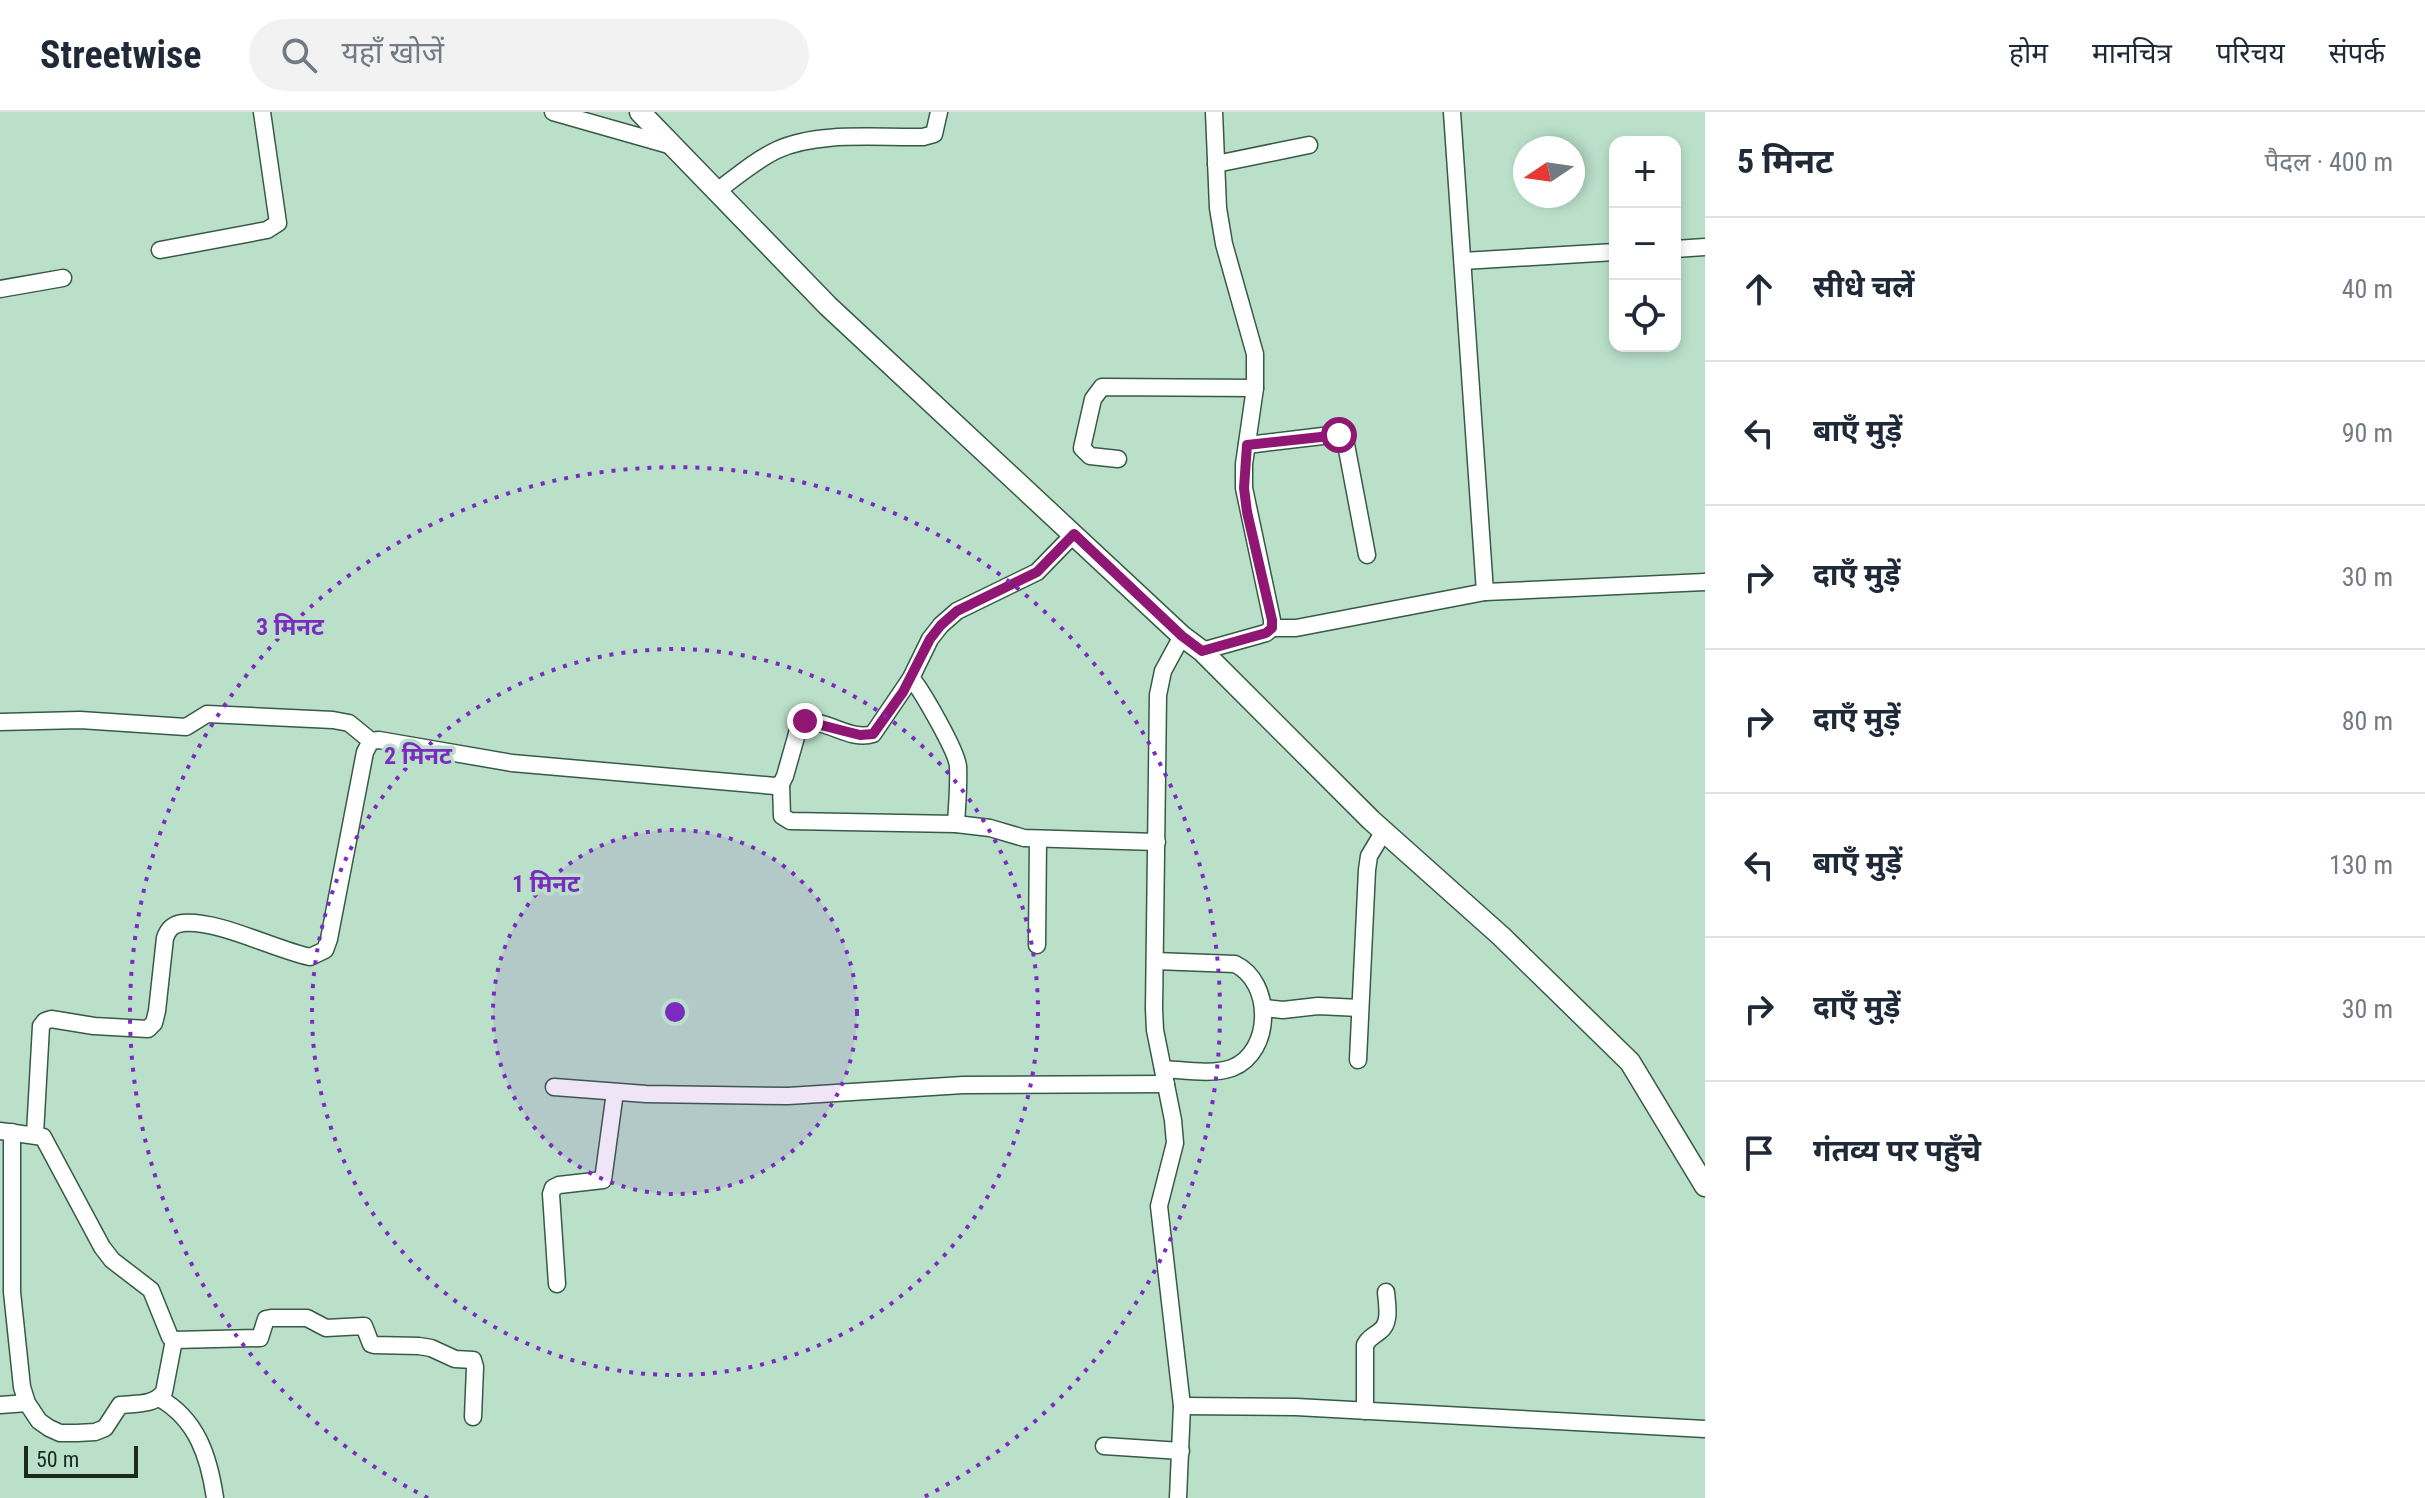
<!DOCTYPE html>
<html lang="hi">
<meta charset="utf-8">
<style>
body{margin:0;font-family:"Roboto Condensed","Noto Sans Devanagari",sans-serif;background:#f2f2f3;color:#1f2937}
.controls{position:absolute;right:24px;top:24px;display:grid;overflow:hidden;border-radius:16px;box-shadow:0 4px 12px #0003}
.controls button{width:72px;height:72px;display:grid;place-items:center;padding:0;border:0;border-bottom:2px solid #e0e1e3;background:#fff;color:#1f2937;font:40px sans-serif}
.compass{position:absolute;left:1513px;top:24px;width:72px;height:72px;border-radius:50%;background:#fff;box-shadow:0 4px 12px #0003;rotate:257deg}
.scale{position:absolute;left:24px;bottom:20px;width:114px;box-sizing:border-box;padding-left:8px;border:4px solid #1b2921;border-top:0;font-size:22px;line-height:28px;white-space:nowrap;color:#1b2921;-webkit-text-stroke:6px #bae0ca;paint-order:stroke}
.stop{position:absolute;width:24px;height:24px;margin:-18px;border:6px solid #901674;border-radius:50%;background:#fff}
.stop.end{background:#901674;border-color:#fff;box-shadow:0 2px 8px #0008}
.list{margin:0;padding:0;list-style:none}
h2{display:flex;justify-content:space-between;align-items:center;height:104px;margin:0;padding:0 32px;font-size:34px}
h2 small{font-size:26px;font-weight:400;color:#747a83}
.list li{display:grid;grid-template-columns:52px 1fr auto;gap:24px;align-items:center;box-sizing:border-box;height:144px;padding:0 32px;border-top:2px solid #e0e1e3}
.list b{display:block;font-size:30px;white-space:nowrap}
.list em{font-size:26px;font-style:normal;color:#747a83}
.icon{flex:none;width:44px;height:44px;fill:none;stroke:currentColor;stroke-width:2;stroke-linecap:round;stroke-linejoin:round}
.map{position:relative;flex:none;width:1705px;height:1386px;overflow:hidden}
header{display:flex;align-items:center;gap:48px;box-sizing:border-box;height:112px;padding:0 40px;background:#fff;border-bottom:2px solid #e0e1e3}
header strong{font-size:38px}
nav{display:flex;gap:44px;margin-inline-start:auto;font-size:28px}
.search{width:560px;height:72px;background:#f2f2f3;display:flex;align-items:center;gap:20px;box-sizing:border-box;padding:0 28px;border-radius:44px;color:#747a83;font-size:30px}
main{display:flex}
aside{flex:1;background:#fff}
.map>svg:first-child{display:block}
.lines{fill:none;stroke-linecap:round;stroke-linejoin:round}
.minor-casing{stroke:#375a47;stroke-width:19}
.major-casing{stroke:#375a47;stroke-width:23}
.minor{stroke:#fff;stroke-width:16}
.major{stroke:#fff;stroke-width:20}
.route{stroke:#901674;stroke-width:10}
.ring{fill:none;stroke:#7b2cbf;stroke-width:4;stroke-dasharray:4 8}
.centre{fill:#7b2cbf;stroke:#bae0ca;stroke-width:4}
.ring-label{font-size:24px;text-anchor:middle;font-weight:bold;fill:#7b2cbf;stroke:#bae0ca;stroke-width:7;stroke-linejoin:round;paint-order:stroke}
</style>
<header>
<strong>Streetwise</strong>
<div class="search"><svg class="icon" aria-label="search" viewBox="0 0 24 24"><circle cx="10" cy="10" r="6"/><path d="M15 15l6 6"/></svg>यहाँ खोजें</div>
<nav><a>होम</a><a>मानचित्र</a><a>परिचय</a><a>संपर्क</a></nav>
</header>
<main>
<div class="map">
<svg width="1705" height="1386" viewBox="0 0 1705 1386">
<rect width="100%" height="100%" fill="#bae0ca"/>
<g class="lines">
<defs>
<g id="minor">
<path d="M 553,0 L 669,33"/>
<path d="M 1452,0 L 1485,480"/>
<path d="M 1216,52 L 1309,33"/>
<path d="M 716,80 C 736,65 754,49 777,38 C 817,19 878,26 923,25 L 934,22 L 939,0"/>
<path d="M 1675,137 L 1705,135"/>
<path d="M 160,138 L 267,118 L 278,111 L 262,0"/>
<path d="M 1463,149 L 1615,140"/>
<path d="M 0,177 L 63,166"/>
<path d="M 1247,333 L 1331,323 L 1345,327 L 1367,443"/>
<path d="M 1118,347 L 1090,344 L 1082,336 L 1093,287 L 1102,275 L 1255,276"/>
<path d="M 1272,516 L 1296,516 L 1485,480 L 1705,470"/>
<path d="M 1202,539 L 1266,521 L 1272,516 L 1272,508 L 1244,376 L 1244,352 L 1255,276 L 1255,242 L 1224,132 L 1218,96 L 1214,0"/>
<path d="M 911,566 C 921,577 958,641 958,655 C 959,674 957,693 956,712"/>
<path d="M 0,610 L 80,608 L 186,615 L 207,602 L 333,608 L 349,611 L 371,629"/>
<path d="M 781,672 L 782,704 L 790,709 L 956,712 L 990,716 L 1024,726 L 1157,730"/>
<path d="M 1037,833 L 1038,727"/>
<path d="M 1155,849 L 1235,852 C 1273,870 1273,940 1232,956 C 1213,963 1183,958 1163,957"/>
<path d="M 1264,896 L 1283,898 L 1318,894 L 1360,896"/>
<path d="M 1358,948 L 1367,758 L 1369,744 L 1384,719"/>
<path d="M 554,975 L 646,982 L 788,984 L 963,973 L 1166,972"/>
<path d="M 0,1019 L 43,1025 L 102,1135 L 112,1148 L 151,1178 L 170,1225 L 174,1228 L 260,1226 L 266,1207 L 271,1206 L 307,1206 L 326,1216 L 364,1214 L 371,1232 L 374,1233 L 419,1234 L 431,1236 L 455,1247 L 473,1248 L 475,1255 L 473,1305"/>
<path d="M 12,1020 L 12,1180 L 22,1275 L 27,1291 L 39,1309 L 49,1316 L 60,1321 L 77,1321 L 95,1320 L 105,1316 L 120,1293 C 136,1291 153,1294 164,1280 L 174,1228"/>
<path d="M 35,1022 L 41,914 L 45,909 L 51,907 L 94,914 L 148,917 L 154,911 L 157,899 L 165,826 C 168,817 173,812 183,811 C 219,808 273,837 310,845 L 325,838 L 329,827 L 365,640 L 371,629 L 379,628 L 512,651 L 775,674 L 781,672 L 785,664 L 800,611 C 824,604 849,630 873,622 L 911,566 L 930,527 L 941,513 L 957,499 L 1037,460 L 1074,422"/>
<path d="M 557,1172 L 551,1082 L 553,1076 L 559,1073 L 603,1068 L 615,980"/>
<path d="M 159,1286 C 197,1307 209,1345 215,1386"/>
<path d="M 0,1293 L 27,1291"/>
<path d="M 1182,1294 L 1296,1295 L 1705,1317"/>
<path d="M 1365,1299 L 1365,1233 C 1369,1225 1373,1225 1380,1219 C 1391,1211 1387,1193 1386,1180"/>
<path d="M 1104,1334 L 1181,1339"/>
<path d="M 1178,1386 L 1182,1294 L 1159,1094 L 1175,1031 L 1173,1008 L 1155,918 L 1154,897 L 1158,583 L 1163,559 L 1182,524"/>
</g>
<path id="major" d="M 640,0 L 828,194 L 1182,524 L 1202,539 L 1371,708 L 1501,824 L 1630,950 L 1705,1074"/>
</defs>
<use href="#minor" class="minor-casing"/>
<use href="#major" class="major-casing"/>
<use href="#minor" class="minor"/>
<use href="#major" class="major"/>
</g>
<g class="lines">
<path class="route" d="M 805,609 L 860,623 L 873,622 L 903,580 L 930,527 L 941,513 L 957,499 L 1037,460 L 1074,422 L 1182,524 L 1202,539 L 1266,521 L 1272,516 L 1272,508 L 1247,400 L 1244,376 L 1247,333 L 1339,323"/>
</g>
<circle cx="675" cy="900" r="182" fill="#7b2cbf" fill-opacity=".12"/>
<g class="ring">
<circle cx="675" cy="900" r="182"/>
<circle cx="675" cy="900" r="363"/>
<path d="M428 1386A545 545 0 1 1 922 1386"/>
</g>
<circle cx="675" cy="900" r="12" class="centre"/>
<g class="ring-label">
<text x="290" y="523">3 मिनट</text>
<text x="418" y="652">2 मिनट</text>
<text x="546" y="780">1 मिनट</text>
</g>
</svg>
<div class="controls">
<button>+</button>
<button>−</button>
<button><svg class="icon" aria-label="locate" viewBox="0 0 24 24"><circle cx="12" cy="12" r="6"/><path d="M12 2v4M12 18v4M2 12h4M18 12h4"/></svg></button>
</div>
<svg class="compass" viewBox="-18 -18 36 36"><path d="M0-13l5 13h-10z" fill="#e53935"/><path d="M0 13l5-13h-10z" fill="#747a83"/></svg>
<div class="scale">50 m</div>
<div class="stop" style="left:1339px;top:323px"></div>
<div class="stop end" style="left:805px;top:609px"></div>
</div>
<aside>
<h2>5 मिनट<small>पैदल · 400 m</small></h2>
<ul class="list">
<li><svg class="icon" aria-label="ahead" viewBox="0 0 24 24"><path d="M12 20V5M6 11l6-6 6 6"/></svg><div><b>सीधे चलें</b></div><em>40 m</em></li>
<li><svg class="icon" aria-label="left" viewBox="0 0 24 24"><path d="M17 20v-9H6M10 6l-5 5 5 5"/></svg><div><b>बाएँ मुड़ें</b></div><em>90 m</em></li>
<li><svg class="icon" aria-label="right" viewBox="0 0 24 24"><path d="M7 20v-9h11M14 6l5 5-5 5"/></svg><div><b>दाएँ मुड़ें</b></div><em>30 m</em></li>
<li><svg class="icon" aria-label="right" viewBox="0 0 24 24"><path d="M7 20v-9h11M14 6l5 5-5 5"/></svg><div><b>दाएँ मुड़ें</b></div><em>80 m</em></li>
<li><svg class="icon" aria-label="left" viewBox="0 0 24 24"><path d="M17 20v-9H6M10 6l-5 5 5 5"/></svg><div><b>बाएँ मुड़ें</b></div><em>130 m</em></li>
<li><svg class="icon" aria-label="right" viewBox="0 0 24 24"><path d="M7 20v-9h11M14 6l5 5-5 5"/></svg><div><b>दाएँ मुड़ें</b></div><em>30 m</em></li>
<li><svg class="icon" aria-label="arrive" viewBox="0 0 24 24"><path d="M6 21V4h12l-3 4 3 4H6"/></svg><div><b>गंतव्य पर पहुँचे</b></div></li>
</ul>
</aside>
</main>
